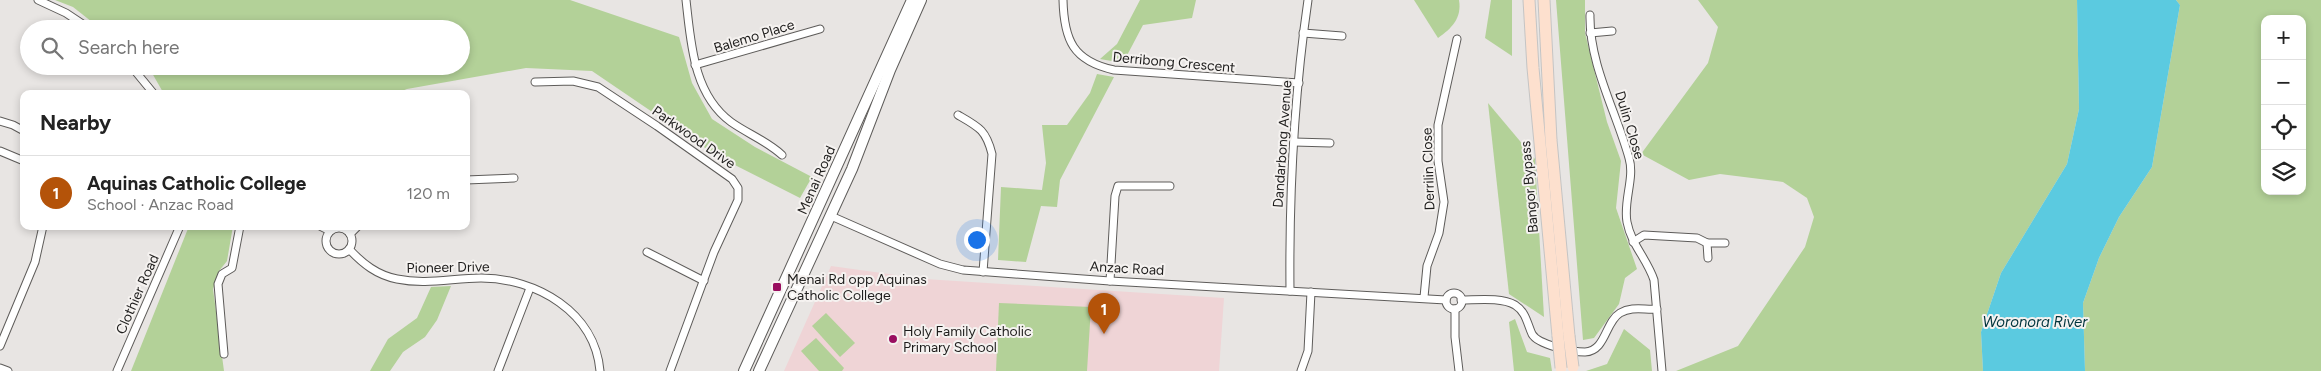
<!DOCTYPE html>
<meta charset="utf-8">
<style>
body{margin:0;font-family:Figtree,sans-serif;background:#f6f6f6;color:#222}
.controls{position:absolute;right:15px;top:15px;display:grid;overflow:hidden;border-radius:10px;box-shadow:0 2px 8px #0003}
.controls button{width:45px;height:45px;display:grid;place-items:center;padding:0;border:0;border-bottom:1px solid #e0e0e0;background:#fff;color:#222;font:25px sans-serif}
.you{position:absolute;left:976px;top:239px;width:18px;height:18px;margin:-12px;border:4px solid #fff;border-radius:50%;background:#1a73e8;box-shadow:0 0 0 8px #1a73e833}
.badge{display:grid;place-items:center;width:32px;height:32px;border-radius:50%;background:#b45309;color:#fff;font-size:16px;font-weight:700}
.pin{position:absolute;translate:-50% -41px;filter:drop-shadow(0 1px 2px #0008)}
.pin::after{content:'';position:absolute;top:26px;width:18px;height:15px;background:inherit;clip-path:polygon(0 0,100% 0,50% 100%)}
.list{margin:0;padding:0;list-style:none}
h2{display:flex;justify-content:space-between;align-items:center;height:65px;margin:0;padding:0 20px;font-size:21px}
h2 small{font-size:16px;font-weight:400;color:#767676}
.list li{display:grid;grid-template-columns:32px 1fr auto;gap:15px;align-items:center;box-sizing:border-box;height:75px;padding:0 20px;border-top:1px solid #e0e0e0}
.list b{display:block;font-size:19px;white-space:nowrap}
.list p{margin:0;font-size:16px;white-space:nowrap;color:#767676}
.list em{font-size:16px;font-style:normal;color:#767676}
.icon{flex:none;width:28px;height:28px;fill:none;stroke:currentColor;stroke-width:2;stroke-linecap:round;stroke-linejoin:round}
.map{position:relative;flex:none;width:2321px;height:371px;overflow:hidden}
.search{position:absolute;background:#fff;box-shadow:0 2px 8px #0003;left:20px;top:20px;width:450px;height:55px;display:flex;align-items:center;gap:12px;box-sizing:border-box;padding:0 18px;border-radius:28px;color:#767676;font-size:19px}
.panel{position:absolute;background:#fff;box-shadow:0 2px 8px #0003;left:20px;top:90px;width:450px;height:140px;border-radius:10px}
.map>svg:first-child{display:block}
.education{fill:#efd4d6}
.green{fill:#b3d198;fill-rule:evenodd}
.water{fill:#5bcae0}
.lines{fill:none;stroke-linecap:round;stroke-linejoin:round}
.minor-casing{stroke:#5e5c5a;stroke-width:9}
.secondary-casing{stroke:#5e5c5a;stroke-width:12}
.primary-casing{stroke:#c4c4c4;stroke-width:13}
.minor{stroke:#fff;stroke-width:7}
.secondary{stroke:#fff;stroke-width:10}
.primary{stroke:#fde0ce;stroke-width:11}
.primary-bridge-casing{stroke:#c4c4c4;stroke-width:13;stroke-linecap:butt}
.primary-bridge{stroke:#fde0ce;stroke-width:11}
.poi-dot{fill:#990e60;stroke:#f5f2f0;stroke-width:2}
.labels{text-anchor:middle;stroke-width:4;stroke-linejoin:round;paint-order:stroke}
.street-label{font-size:14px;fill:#1e1d1c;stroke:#f5f2f0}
.poi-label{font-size:14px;fill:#1e1d1c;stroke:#f5f2f0;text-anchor:start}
.water-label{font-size:15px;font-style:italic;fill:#00343d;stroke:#f5f2f0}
</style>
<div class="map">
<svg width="2321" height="371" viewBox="0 0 2321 371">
<rect width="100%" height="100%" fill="#e8e5e3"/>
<path class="education" d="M 831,266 L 925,279 L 1224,298 L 1219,371 L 784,371 Z"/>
<g class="green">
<path d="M 55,0 L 570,0 L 679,37 L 692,83 L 712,119 L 755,147 L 812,177 L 800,198 L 717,156 L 592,71 L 526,68 L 407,89 L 394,94 L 164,94 L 148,66 L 461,66 L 461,29 L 101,29 L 73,7 Z"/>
<path d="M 1140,0 L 1196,0 L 1192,18 L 1143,25 L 1123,63 L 1100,59 L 1117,44 Z"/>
<path d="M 1414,0 L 1459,0 C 1462,18 1452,28 1438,38 Z"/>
<path d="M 1491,0 L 1512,0 L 1512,56 L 1485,38 Z"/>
<path d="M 1556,0 L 1585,0 L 1585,33 L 1607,122 L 1621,161 L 1616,208 L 1637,269 L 1625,278 L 1619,304 L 1594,338 L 1583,340 Z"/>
<path d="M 1698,0 L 2077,0 L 2079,109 L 2067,164 L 2001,273 L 1981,332 L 1983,371 L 1676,371 L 1738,346 L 1805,247 L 1814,217 L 1807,198 L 1783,182 L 1720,174 L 1689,180 L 1641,154 L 1708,63 L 1718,27 Z"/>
<path d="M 2176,0 L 2321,0 L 2321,371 L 2085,371 L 2083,303 L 2099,258 L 2119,217 L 2152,167 L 2180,5 ZM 2265,19 L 2302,19 L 2302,191 L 2265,191 Z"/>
<path d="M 1097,74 L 1114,77 L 1060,180 L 1057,207 L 1041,206 L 1026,262 L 998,260 L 1001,187 L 1042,190 L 1046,163 L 1042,125 L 1067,125 L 1090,93 Z"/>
<path d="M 1488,103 L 1535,159 L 1544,317 L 1509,294 Z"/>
<path d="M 189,226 L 233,226 L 227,261 L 219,271 L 213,289 L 224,371 L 131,371 Z"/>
<path d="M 451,286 L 437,320 L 425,337 L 403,352 L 390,371 L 370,371 L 388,339 L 417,318 L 431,287 Z"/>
<path d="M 999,303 L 1091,307 L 1087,371 L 996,371 Z"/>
<path d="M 826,313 L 855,343 L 840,357 L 812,326 Z"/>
<path d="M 1515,319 L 1527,352 L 1550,358 L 1552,371 L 1514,371 L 1509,322 Z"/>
<path d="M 1624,329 L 1650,350 L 1652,371 L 1586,371 L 1607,364 Z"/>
<path d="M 816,338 L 844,368 L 842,371 L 819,371 L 801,351 Z"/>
</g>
<path class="water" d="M 2077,0 L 2176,0 L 2180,5 L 2152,167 L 2119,217 L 2099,258 L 2083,303 L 2085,371 L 1983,371 L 1981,332 L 2001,273 L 2067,164 L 2079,109 Z"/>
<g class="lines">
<defs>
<g id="minor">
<path d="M 38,0 L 66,13 L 90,29"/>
<path d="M 686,0 C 691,43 693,94 731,122 C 748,134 767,141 782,155"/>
<path d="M 1063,0 C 1064,40 1073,61 1114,70 L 1299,83"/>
<path d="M 1590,15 C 1589,64 1616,111 1629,158 C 1635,178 1623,201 1627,222 C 1631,244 1647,259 1654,280 L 1662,371"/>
<path d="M 1303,33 L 1342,36"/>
<path d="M 1590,33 L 1612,31"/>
<path d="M 695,65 L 820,29"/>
<path d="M 131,66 L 154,94"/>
<path d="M 535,82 L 573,81 L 598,87 L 657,126 L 732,179 L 738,188 L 738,200 L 714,252 L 670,371"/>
<path d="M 958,115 C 979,127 986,130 992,154 L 983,272"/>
<path d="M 0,121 L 13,125 L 24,131"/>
<path d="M 1294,142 L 1330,143"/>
<path d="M 0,151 L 24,161"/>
<path d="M 466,180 L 514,178"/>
<path d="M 831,216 L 940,264 L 963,270 L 1110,281 L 1446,300"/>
<path d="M 320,226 L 330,231"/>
<circle cx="339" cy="241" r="13"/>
<path d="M 350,234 L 358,226"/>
<path d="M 1633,242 L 1644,235 L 1697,238 L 1707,243 L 1725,243"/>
<path d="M 1707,243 L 1708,258"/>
<path d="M 349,249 C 363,264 377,275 397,279 C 426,285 453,278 481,278 C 536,278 595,312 600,371"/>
<path d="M 647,252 L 704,281"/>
<path d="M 1110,281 L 1115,196 L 1118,186 L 1170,186"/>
<path d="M 1290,291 C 1289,194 1294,96 1308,0"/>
<circle cx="1454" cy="301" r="8"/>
<path d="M 1424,297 L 1427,266 L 1439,233 L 1444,202 L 1438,161 L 1438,125 L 1457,39"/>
<path d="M 1461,300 C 1477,300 1501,297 1515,305 C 1526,312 1527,323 1532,334 C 1538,345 1573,352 1585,352 C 1606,351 1605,322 1620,313 C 1632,306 1644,310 1657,309"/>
<path d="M 1455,309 L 1455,337 L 1459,371"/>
<path d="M 0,346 L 35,262 L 43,226"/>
<path d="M 224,354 L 218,284 L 222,274 L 232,268 L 240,226"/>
<path d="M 0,368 L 8,371"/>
<path d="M 117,371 L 180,226"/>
<path d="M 498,371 L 530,288"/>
<path d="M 1301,371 L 1308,351 L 1311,292"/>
</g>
<g id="secondary">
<path d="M 744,371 L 912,0"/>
<path d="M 759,371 L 852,169 L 890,70 L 921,0"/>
</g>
<g id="primary">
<path d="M 1529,0 L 1533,68 L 1558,336"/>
<path d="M 1544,0 L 1551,140 L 1569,336"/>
</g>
</defs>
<use href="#minor" class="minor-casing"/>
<use href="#secondary" class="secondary-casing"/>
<use href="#primary" class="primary-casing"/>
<use href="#minor" class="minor"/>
<use href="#secondary" class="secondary"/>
<use href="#primary" class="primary"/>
<defs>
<g id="primary-bridge">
<path d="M 1558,336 L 1561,368"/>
<path d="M 1569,336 L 1573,367"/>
</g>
</defs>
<use href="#primary-bridge" class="primary-bridge-casing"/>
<use href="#primary-bridge" class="primary-bridge"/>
</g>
<g class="poi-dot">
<rect x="772" y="282" width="10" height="10" rx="2.5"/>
<circle cx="893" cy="339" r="5"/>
</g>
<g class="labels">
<g class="street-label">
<text transform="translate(754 36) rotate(-17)" y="5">Balemo Place</text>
<text transform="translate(1174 62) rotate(5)" y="5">Derribong Crescent</text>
<text transform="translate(1630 125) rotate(73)" y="5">Dulin Close</text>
<text transform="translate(694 137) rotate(35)" y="5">Parkwood Drive</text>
<text transform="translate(1282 144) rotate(-86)" y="5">Dandarbong Avenue</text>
<text transform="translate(1428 169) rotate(-92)" y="5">Derrilin Close</text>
<text transform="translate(816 180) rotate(-66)" y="5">Menai Road</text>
<text transform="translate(1529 187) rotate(-95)" y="5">Bangor Bypass</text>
<text transform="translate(448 267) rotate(-1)" y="5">Pioneer Drive</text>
<text transform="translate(1127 268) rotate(3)" y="5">Anzac Road</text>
<text transform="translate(137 294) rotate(-66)" y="5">Clothier Road</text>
</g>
<g class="poi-label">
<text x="787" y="284">Menai Rd opp Aquinas<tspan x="787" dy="16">Catholic College</tspan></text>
<text x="903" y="336">Holy Family Catholic<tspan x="903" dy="16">Primary School</tspan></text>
</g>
<g class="water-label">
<text x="2035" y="327">Woronora River</text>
</g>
</g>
</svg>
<div class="controls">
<button>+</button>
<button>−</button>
<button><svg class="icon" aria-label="locate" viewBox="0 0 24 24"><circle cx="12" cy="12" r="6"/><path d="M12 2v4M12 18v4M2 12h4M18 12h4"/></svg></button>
<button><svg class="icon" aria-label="layers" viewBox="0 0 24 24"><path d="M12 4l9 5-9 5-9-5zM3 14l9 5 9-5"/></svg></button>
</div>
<div class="you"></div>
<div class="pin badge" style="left:1104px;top:334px">1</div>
<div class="search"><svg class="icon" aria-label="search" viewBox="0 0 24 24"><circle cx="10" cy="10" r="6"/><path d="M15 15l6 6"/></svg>Search here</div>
<section class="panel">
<h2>Nearby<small></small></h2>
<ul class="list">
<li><span class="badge">1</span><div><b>Aquinas Catholic College</b><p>School · Anzac Road</p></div><em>120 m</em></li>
</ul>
</section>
</div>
